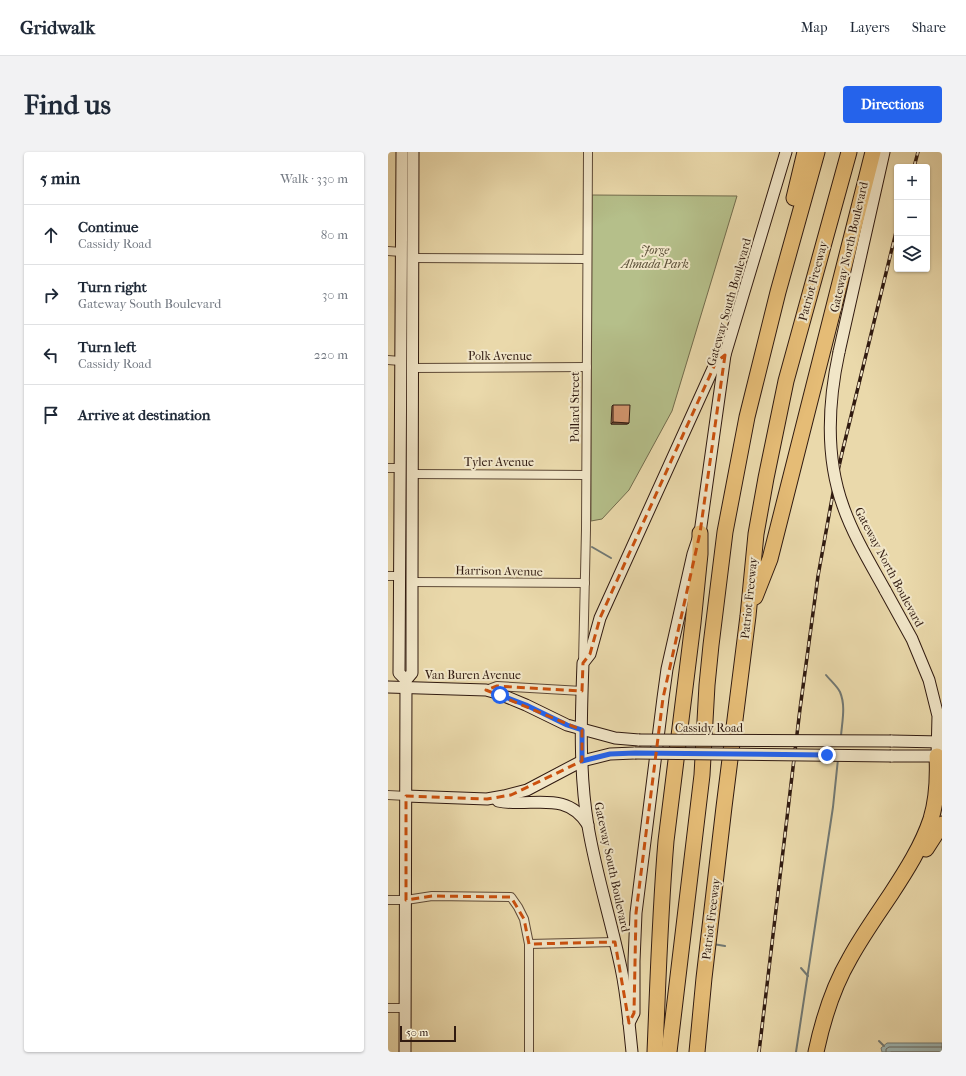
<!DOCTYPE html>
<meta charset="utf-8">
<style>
body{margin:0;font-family:"IM FELL French Canon",serif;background:#f2f2f3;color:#1f2937}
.controls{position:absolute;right:12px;top:12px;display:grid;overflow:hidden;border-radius:4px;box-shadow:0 1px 3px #0004}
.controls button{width:36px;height:36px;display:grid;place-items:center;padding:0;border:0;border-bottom:1px solid #e0e1e3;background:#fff;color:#1f2937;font:20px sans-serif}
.scale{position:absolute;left:12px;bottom:10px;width:56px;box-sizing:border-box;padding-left:4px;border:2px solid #301a10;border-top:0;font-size:11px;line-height:14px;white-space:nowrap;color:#301a10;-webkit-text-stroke:3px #f1e6c8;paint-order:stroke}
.stop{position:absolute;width:12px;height:12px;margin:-9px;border:3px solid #2563eb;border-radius:50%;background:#fff}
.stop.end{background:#2563eb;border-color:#fff;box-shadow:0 1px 4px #0008}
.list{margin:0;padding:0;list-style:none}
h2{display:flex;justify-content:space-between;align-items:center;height:52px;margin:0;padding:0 16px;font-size:17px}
h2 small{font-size:13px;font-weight:400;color:#747a83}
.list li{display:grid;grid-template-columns:26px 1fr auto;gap:12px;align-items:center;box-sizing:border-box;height:60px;padding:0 16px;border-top:1px solid #e0e1e3}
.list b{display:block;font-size:15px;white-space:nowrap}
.list p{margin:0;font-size:13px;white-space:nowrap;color:#747a83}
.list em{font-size:13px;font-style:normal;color:#747a83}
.icon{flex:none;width:22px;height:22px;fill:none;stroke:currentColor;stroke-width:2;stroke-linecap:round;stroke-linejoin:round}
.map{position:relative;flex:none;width:554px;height:900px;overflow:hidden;border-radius:4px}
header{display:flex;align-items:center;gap:24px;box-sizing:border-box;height:56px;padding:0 20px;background:#fff;border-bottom:1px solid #e0e1e3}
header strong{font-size:19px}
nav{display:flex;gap:22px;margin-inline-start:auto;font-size:14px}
.intro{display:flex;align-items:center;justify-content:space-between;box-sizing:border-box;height:96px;padding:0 24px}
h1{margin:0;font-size:28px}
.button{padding:10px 18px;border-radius:4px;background:#2563eb;color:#fff;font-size:14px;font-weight:700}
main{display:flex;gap:24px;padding:0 24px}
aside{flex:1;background:#fff;border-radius:4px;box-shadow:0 1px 3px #0004}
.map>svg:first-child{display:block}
.green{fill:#b5bf8a;stroke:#726c4d}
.water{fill:#9db7b5;stroke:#717873}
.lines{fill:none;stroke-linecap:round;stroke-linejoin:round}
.shore{stroke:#666862;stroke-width:1}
.stream{stroke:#717873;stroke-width:2}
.street-casing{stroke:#5e4a37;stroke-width:10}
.secondary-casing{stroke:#301a10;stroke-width:13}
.highway-casing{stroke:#301a10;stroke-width:17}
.street{stroke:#f1e6c8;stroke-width:8}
.secondary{stroke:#f1e6c8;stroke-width:11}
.highway{stroke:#e5bc76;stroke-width:15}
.rail-casing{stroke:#301a10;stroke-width:3.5}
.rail{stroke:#f1e6c8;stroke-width:2;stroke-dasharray:6;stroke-linecap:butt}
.secondary-bridge-casing{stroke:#301a10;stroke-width:13;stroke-linecap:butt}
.secondary-bridge{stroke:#f1e6c8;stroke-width:11}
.wall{fill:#b68260;stroke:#301a10}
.shaded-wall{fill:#946a4e;stroke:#301a10}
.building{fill:#d49770;stroke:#301a10}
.route{stroke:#2563eb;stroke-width:5}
.marked{fill:none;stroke:#cc500d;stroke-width:3;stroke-dasharray:8 5;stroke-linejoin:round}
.labels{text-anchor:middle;stroke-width:4;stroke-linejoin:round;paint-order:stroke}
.street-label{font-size:12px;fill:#301a10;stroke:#f1e6c8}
.park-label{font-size:12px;font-style:italic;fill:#584c35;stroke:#f1e6c8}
</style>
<header>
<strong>Gridwalk</strong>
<nav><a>Map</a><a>Layers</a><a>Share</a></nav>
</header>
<div class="intro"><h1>Find us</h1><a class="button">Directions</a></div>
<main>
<aside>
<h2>5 min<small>Walk · 330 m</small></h2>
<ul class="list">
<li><svg class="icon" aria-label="ahead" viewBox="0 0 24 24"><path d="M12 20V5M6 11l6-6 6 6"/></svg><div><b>Continue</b><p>Cassidy Road</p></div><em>80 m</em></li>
<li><svg class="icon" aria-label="right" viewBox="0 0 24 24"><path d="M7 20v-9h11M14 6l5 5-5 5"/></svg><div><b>Turn right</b><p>Gateway South Boulevard</p></div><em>30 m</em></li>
<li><svg class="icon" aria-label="left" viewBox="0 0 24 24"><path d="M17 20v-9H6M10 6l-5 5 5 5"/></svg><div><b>Turn left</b><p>Cassidy Road</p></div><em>220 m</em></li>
<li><svg class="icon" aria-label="arrive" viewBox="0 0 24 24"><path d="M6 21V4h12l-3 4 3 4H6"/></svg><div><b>Arrive at destination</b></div></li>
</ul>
</aside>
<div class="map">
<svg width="554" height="900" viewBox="0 0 554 900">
<rect width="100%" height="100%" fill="#ead9ab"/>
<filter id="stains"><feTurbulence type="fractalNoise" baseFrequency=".005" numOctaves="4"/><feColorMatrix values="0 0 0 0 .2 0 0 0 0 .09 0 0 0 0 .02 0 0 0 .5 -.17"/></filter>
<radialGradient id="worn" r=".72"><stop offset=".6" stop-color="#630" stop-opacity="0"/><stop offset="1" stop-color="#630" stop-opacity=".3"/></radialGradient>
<path class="green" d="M 204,43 L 349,44 L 284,259 L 241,338 L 214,367 L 203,369 Z"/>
<path class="water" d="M 499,891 L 554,891 L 554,900 L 494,900 L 493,896 Z"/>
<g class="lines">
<g class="shore">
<path d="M 498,900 L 498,897 L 501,895 L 554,895"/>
<path d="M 503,900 L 554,900"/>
</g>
<g class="stream">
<path d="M 204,395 L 223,406"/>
<path d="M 438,523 C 442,528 449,534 452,540 C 458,554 454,570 453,584"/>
<path d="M 325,792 L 337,794"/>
<path d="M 413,816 L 420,824"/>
<path d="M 491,889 L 496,894"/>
<path d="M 408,900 L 445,655 L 450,607"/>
</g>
<defs>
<g id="street">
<path d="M 0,99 L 13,100"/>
<path d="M 25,106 L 199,107"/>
<path d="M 0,208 L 12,209"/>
<path d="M 25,216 L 199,215"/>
<path d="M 0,316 L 11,316"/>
<path d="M 24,322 L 198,323"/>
<path d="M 0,424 L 11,424"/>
<path d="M 24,430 L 197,431"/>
<path d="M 195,511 L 198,378 L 200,0"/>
<path d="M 98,538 L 109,534 L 194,539"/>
<path d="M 0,643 L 18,644"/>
<path d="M 0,748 L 18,748 L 44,744 L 123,745 L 130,755 L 136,767 L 141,792 L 141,900"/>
<path d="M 141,792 L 227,790"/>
<path d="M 0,856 L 17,856"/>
</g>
<g id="secondary">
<path d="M 14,0 L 11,521 L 18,528"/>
<path d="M 451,200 L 496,0"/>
<path d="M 497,438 L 524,487 L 541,528 L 550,564 L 549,604"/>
<path d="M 0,535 L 98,538 L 109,541 L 138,553 L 179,573 L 227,586 L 251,588"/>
<path d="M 503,589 L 554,590"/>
<path d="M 503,604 L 554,604"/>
<path d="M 18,644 L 99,647 L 116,644 L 139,638 L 194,609 L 222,602 L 247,601"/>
<path d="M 110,649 C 143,656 178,637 200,673"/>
<path d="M 241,871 L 246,861 L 246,809 L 248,761 L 275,546 L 279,517 L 305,402 L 312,381 L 337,203 L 398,0"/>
<path d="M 17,900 L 18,528 L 24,521 L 24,430 L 25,0"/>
<path d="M 244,900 C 241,872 239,844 233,816 C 223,768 208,722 200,674 C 191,620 193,565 195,511 L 202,502 L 212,466 L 328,210 L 337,203"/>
</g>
<g id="highway">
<path d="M 406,46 L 417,0"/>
<path d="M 367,445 L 382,407 L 485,0"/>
<path d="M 538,697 L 554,672"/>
<path d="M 267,900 C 270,829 272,759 278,689 L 305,471 L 312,402 L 312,381"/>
<path d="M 281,900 L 314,623 L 319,533 L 323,493 L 337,380 L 359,265 L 390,140 L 429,0"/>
<path d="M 309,900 L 316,826 L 336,655 L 360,464 L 368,382 L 378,326 L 398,229 L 461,0"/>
<path d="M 428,900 C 435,867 445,835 462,806 C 474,784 489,763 503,742 C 518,719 534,694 543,667 C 549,647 550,625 549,604"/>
</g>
</defs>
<use href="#street" class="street-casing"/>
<use href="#secondary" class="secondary-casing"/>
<use href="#highway" class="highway-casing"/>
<use href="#street" class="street"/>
<use href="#secondary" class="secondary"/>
<use href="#highway" class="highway"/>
<defs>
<g id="rail">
<path d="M 526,15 L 530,0"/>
<path d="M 371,900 L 412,557 L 430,424 L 445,341 L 454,301 L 509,76"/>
</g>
</defs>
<use href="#rail" class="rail-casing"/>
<use href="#rail" class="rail"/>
<defs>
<g id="secondary-bridge">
<path d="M 451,200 C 440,251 437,304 455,354 C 465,383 482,411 497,438"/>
<path d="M 251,588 L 503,589"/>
<path d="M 247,601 L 503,604"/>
</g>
</defs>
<use href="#secondary-bridge" class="secondary-bridge-casing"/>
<use href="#secondary-bridge" class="secondary-bridge"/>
</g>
<path class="wall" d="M 225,253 L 241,271 L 239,272 L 223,272 L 224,254 Z"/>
<path class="shaded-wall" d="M 225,270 L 241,271 L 239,272 L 223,272 Z"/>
<path class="building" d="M 225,253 L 242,253 L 241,271 L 225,270 Z"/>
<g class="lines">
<path class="route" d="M 112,543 L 138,553 L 179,573 L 194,578 L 194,609 L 222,602 L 247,601 L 439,603"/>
</g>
<path class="marked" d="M 337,203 L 312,381 L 275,546 L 248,761 L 246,861 L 241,871 L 227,790 L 141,792 L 136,767 L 123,745 L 44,744 L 18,748 L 18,644 L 99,647 L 123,643 L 194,609 L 194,578 L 98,538 L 109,534 L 194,539 L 195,511 L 202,502 L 212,466 L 328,210 Z"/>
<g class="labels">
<g class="street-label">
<text transform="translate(461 95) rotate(-77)" y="4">Gateway North Boulevard</text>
<text transform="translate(425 129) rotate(-75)" y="4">Patriot Freeway</text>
<text transform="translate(341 150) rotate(-74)" y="4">Gateway South Boulevard</text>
<text x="112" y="208">Polk Avenue</text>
<text transform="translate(187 255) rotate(-90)" y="4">Pollard Street</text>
<text x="111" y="314">Tyler Avenue</text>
<text transform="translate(501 415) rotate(62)" y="4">Gateway North Boulevard</text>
<text transform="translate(111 419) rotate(1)" y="4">Harrison Avenue</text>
<text transform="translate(361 446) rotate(-84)" y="4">Patriot Freeway</text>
<text x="85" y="527">Van Buren Avenue</text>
<text x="321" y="580">Cassidy Road</text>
<text transform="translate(224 715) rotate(78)" y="4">Gateway South Boulevard</text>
<text transform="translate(323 767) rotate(-83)" y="4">Patriot Freeway</text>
</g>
<g class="park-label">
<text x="267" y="102">Jorge<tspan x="267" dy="14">Almada Park</tspan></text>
</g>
</g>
<rect width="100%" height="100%" filter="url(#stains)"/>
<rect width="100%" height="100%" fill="url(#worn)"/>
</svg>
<div class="controls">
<button>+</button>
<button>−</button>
<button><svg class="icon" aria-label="layers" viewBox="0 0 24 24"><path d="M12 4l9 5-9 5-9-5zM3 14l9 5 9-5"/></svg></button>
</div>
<div class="scale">50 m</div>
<div class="stop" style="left:112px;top:543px"></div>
<div class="stop end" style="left:439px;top:603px"></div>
</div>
</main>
